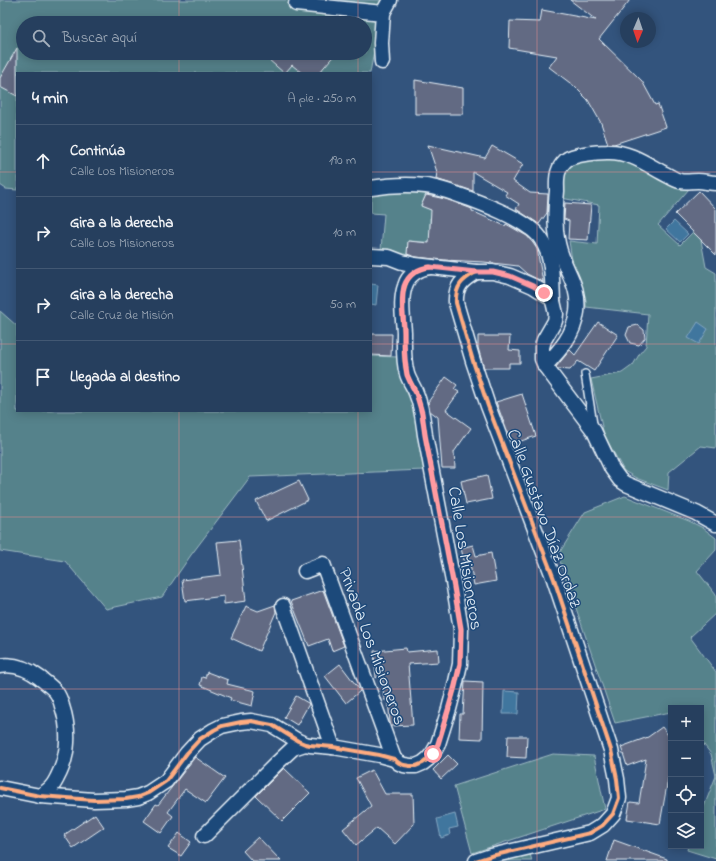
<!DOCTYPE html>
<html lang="es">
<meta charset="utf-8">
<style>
body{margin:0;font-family:"Indie Flower",sans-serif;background:#324a67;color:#f1f3f6}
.controls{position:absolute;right:12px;bottom:12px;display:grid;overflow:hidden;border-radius:0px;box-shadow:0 2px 10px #0003}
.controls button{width:36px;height:36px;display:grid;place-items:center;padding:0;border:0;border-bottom:1px solid #425873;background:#263f5e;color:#f1f3f6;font:20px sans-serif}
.compass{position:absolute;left:620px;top:12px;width:36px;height:36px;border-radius:50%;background:#263f5e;box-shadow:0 2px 10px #0003;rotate:182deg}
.stop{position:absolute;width:12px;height:12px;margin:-9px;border:3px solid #ff9aa2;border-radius:50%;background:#fff}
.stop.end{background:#ff9aa2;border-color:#fff;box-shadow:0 1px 4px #0008}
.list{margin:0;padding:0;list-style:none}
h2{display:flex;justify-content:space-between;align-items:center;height:52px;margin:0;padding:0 16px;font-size:17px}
h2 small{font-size:13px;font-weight:400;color:#a4afbc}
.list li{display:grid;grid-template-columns:26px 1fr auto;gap:12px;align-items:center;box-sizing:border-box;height:72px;padding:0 16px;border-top:1px solid #425873}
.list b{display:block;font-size:15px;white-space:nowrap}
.list p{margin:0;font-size:13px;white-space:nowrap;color:#a4afbc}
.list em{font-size:13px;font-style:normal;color:#a4afbc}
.icon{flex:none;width:22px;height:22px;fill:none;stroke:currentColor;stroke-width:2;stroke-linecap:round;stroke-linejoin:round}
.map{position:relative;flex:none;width:716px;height:861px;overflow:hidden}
.search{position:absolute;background:#263f5e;box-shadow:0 2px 10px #0003;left:16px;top:16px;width:356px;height:44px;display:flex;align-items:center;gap:10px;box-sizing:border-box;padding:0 14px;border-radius:22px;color:#a4afbc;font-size:15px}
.panel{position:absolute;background:#263f5e;box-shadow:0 2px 10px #0003;left:16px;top:72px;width:356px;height:340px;border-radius:0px}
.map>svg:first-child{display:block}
.green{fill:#54828b;stroke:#9ebac2;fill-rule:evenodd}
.water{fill:#41769e;stroke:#84a7c2}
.building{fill:#626a83;stroke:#e8f1f8}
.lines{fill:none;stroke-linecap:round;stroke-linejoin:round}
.lane-casing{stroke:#e8f1f8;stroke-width:10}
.street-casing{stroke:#e8f1f8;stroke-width:17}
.lane{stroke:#1f4a7a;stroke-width:7}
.street{stroke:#1f4a7a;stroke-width:14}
.cycleway-casing{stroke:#1f4a7a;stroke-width:6}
.cycleway{stroke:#ffac80;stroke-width:4}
.route{stroke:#ff9aa2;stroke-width:5}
.grid{fill:none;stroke:#df8c90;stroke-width:1;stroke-opacity:0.55}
.labels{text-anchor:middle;stroke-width:3;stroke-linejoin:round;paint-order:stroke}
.street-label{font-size:18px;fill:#e8f1f8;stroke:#1f4a7a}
</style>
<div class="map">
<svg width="716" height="861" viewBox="0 0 716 861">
<rect width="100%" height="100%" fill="#33547d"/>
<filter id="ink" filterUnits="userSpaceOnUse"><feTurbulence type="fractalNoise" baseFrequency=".025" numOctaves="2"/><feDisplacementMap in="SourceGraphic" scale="8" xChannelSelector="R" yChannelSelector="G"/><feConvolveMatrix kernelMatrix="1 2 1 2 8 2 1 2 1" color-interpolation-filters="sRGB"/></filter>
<g filter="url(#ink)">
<g class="green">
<path d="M 0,0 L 387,0 L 382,7 L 370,73 L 17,73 L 17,190 L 6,189 L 0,185 ZM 23,23 L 365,23 L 365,53 L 23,53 Z"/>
<path d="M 607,155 L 645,168 L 689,189 L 658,225 L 680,245 L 693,232 L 701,240 L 706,267 L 716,273 L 716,448 L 701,446 L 669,472 L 668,490 L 636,478 L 624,471 L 604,435 L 591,379 L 622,373 L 633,365 L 640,353 L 646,346 L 648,314 L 586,307 L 586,300 L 572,260 L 569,241 L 597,244 L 599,205 L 561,198 L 561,176 L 568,163 Z"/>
<path d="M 409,192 L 426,194 L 421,206 L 454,219 L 430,218 L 430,229 L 443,230 L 442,243 L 408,241 L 407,258 L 381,250 L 384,214 L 371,213 L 371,193 Z"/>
<path d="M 0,311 L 17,326 L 17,411 L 371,411 L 371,356 L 398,357 L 401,377 L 405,387 L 410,396 L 415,414 L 424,470 L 250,477 L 191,555 L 162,597 L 106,609 L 65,561 L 0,551 Z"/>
<path d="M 625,496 L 689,521 L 703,528 L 716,538 L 716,550 L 697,571 L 716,595 L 716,613 L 690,637 L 716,672 L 716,859 L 687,850 L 688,846 L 701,846 L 701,814 L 716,776 L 711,754 L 701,741 L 701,708 L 671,708 L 671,712 L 615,723 L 558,555 L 585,512 Z"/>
<path d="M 553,754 L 594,756 L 605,809 L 472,853 L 454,786 Z"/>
<path d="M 530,854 L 532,861 L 494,861 Z"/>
</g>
<g class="water">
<path d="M 674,221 L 688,234 L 680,242 L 666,229 Z"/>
<path d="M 371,284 L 378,285 L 376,305 L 371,304 Z"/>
<path d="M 698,322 L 708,329 L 699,344 L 688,338 Z"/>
<path d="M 504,691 L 519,692 L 518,714 L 503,714 Z"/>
<path d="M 455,814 L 458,827 L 449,829 L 450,835 L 441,838 L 437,819 Z"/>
</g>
<g class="building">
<path d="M 570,0 L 630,0 L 599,39 L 642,81 L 655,105 L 658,104 L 666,127 L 614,144 L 608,144 L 601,123 L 588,100 L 574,86 L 549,67 L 557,56 L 509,48 L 510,21 L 540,22 L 542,10 L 596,20 Z"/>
<path d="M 17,48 L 17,96 L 0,87 L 0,78 Z"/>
<path d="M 261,53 L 336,53 L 319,73 L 302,73 L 292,65 L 285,73 L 284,73 Z"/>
<path d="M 415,80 L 463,88 L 463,114 L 415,114 Z"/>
<path d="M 428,145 L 485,158 L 492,146 L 511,157 L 523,164 L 513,181 L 530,193 L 548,194 L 547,213 L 539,224 L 516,209 L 519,204 L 505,195 L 507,192 L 473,172 L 473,191 L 436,179 L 437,172 Z"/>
<path d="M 699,191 L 716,209 L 716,255 L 675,214 Z"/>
<path d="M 426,195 L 446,199 L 472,209 L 472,211 L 505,226 L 506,224 L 527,236 L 533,243 L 537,249 L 543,282 L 527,274 L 518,266 L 484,262 L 444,260 L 416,257 L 407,254 L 408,241 L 429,243 L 431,210 L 421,206 Z"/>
<path d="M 565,203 L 591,205 L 588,240 L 568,239 L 569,221 L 564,219 Z"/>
<path d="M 598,322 L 618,335 L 594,371 L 578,361 L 570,370 L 558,369 L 556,367 L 570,350 L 575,355 Z"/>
<path d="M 638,325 L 644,330 L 645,338 L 639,345 L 630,343 L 626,335 L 629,327 Z"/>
<path d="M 371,334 L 392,334 L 391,356 L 371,355 Z"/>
<path d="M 478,336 L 510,336 L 509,350 L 520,351 L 520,363 L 509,363 L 509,368 L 484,368 L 478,348 Z"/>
<path d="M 446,377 L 457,385 L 454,389 L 459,392 L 446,410 L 471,428 L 454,452 L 455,468 L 442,468 L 438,417 L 430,411 L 428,402 Z"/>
<path d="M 522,394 L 536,436 L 512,444 L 496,402 Z"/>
<path d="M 487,475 L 492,499 L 466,504 L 461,481 Z"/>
<path d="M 299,481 L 308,500 L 266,521 L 256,501 Z"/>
<path d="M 239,540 L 246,601 L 224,604 L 224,596 L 185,601 L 182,580 L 221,575 L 217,542 Z"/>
<path d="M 473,545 L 476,556 L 491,553 L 496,581 L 474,585 L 469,559 L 464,561 L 461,548 Z"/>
<path d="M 323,590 L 344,646 L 332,651 L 328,639 L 309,646 L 291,601 Z"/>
<path d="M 275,605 L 276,612 L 259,651 L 231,638 L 246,606 L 258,611 Z"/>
<path d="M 406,648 L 407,652 L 438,649 L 439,662 L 408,664 L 413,725 L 391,726 L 390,722 L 388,700 L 384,700 L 382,674 L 376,678 L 374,651 Z"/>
<path d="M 340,664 L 359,689 L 360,691 L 346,703 L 325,676 Z"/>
<path d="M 207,672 L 228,680 L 227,684 L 255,691 L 252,706 L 230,700 L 231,698 L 200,685 L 202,677 L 205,678 Z"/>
<path d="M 465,681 L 483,682 L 482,739 L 459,738 L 460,714 L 463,714 Z"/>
<path d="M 296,696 L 308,703 L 309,704 L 297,725 L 284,717 Z"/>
<path d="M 662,727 L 671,739 L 671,762 L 660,824 L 627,819 L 630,802 L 639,803 L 646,759 L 627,766 L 621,747 L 648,737 Z"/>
<path d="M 508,736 L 527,736 L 526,758 L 507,757 Z"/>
<path d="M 448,755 L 457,764 L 441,779 L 433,770 Z"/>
<path d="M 195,757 L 225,778 L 206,803 L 185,789 L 168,812 L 173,816 L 161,833 L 144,821 L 156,804 L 158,805 Z"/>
<path d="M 284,768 L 310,793 L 282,821 L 256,796 Z"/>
<path d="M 372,770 L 385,794 L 413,794 L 414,824 L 395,844 L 377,828 L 356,845 L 343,829 L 371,806 L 356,778 Z"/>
<path d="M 95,814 L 104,827 L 73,848 L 64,835 Z"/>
<path d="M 179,833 L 191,842 L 181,856 L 168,848 Z"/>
<path d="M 258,837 L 281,861 L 252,861 L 243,851 Z"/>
<path d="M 614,840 L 667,859 L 667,861 L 607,861 Z"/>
</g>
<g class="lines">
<defs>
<path id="lane" d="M 585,374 L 593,424"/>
<g id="street">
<path d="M 296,4 L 383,13"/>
<path d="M 382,62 L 381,43 L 383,13 L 385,9 L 390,0"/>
<path d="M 371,188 C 389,185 408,184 426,186 C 441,188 456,194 470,199 C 491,207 512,215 530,228 C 536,232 541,238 544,244 C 553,260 552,284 553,301"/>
<path d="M 371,256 L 389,257 L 402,262 L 415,265 L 476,272 L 493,272 L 510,276 L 533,286 L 549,296 L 553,301 L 556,314 L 555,321 L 544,340 L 542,347 L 542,359 L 545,366 L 594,431 L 612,469 L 620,480 L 626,484 L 696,513 L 716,524"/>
<path d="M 476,272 C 462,280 455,286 456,303 L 473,361 L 488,406 L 554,579 L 611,750 L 617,779 L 619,798 L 613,814 L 603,825 L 590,833 L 491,856 L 476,861"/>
<path d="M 545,366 C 560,350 574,335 577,312 C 580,286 567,274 560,251 C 554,231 555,212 557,191 C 557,184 556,176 559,170 C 560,166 563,163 566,160 C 574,154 597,152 607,152 C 628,151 645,163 663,173 C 668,175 674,180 680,181 C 685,182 692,181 698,181 C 704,181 710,183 716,183"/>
<path d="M 305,571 L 323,564 L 394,759"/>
<path d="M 283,606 L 333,747"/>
<path d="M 0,666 C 15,663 28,669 40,678 C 45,682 52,687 56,692 C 59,696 61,702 62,706 C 70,730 69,756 57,778 C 56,780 54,784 52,786 C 49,790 44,793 40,796"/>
<path d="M 0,788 L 40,796 L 94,800 L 126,799 L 138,797 L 148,793 L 166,781 L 187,753 L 200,739 L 214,730 L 222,726 L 241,722 L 251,721 L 272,725 L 298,741 L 305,744 L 310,745 L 333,747 L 379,755 L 394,759 L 399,763 L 404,765 L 410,766 L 416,766 L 423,763 L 428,759 L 433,753 L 438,744 L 449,709 L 455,686 L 460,664 L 461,629 L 454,587 L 425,435 C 423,421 422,407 416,393 C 414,387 409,381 407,374 C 403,361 404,346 404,332 C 403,317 400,300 405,286 C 408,275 419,268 430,267"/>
<path d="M 204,836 L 277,763 L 293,748 L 305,744"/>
</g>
</defs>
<use href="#lane" class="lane-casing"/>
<use href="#street" class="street-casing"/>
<use href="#lane" class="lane"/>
<use href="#street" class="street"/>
<defs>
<g id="cycleway">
<path d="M 476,272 C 462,280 455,286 456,303 L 473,361 L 488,406 L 554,579 L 611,750 L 617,779 L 619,798 L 613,814 L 603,825 L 590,833 L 491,856 L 476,861"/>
<path d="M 0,788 L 40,796 L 94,800 L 126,799 L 138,797 L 148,793 L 166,781 L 187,753 L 200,739 L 214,730 L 222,726 L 241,722 L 251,721 L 272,725 L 298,741 L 305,744 L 310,745 L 333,747 L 379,755 L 394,759 L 399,763 L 404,765 L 410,766 L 416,766 L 423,763 L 428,759 L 433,753 L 438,744 L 449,709 L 455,686 L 460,664 L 461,629 L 454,587 L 425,435 C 423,421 422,407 416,393 C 414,387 409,381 407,374 C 403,361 404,346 404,332 C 403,317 400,300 405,286 C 408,275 419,268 430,267"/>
</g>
</defs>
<use href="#cycleway" class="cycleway-casing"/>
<use href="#cycleway" class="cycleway"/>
</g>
</g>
<g class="lines" filter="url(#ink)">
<path class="route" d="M 433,754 L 438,744 L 455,686 L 460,664 L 461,629 L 454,587 L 425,435 L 422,413 L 416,393 L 411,384 L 407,375 L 406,367 C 404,354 404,340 404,327 C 403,314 401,299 404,286 C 408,275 418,268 430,267 L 476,272 L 493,272 L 510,276 L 533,286 L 544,293"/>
</g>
<path class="grid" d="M 179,0 L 179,23M 358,0 L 358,23M 537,0 L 537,861M 179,53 L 179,73M 358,53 L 358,73M 0,172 L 17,172M 371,172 L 716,172M 0,344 L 17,344M 371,344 L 716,344M 179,411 L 179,861M 358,411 L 358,861M 0,517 L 716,517M 0,689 L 716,689"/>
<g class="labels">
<g class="street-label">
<text transform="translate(545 518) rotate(70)" y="6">Calle Gustavo Díaz Ordaz</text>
<text transform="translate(466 558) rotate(81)" y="6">Calle Los Misioneros</text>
<text transform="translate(373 646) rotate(70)" y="6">Privada Los Misioneros</text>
</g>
</g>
</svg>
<div class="controls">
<button>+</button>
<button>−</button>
<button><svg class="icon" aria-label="locate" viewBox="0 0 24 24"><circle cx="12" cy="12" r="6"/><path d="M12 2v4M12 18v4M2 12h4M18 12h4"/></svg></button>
<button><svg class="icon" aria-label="layers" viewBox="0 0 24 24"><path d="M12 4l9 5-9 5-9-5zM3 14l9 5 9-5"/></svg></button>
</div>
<svg class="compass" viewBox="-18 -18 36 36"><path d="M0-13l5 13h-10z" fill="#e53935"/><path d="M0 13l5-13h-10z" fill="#a4afbc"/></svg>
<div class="stop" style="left:433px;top:754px"></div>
<div class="stop end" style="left:544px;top:293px"></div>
<div class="search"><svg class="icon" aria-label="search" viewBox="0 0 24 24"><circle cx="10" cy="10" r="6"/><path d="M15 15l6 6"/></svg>Buscar aquí</div>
<section class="panel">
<h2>4 min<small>A pie · 250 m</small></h2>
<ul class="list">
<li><svg class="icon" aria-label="ahead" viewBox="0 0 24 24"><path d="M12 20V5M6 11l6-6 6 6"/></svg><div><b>Continúa</b><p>Calle Los Misioneros</p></div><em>190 m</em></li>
<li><svg class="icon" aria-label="right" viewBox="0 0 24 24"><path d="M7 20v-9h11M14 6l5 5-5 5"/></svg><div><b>Gira a la derecha</b><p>Calle Los Misioneros</p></div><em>10 m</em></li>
<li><svg class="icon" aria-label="right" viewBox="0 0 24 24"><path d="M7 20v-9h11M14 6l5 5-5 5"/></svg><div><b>Gira a la derecha</b><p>Calle Cruz de Misión</p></div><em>50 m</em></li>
<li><svg class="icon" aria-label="arrive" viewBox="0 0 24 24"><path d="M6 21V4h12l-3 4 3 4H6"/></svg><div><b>Llegada al destino</b></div></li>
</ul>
</section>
</div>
